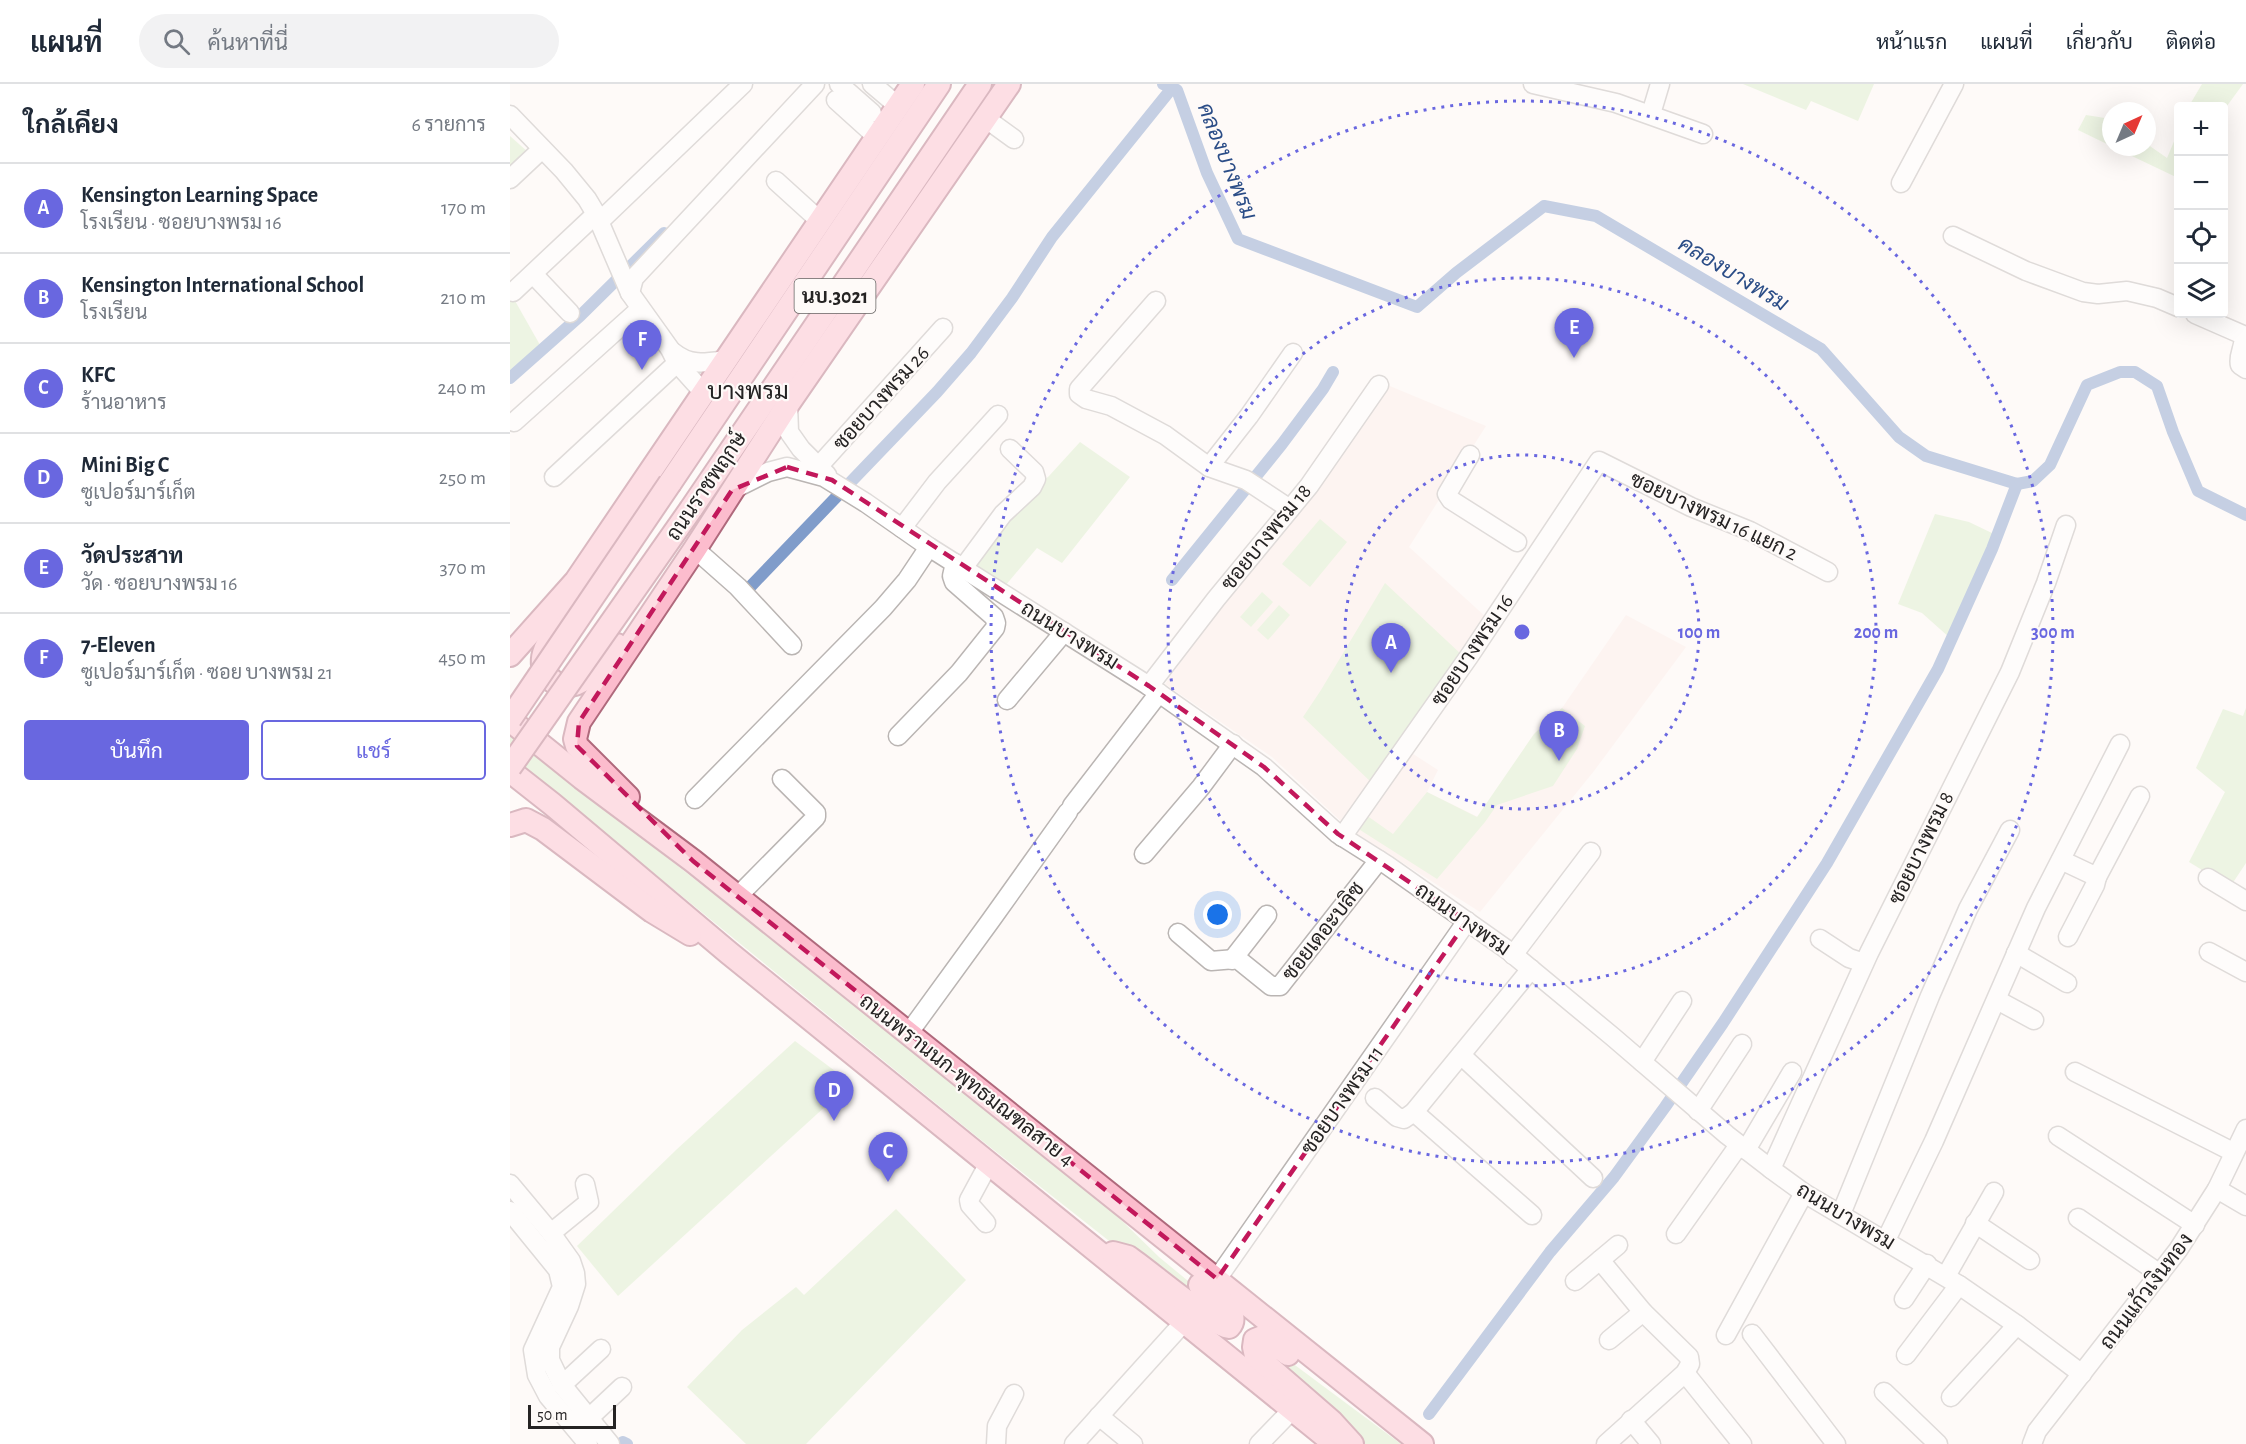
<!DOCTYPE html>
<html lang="th">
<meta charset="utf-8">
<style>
body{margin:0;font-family:"Alegreya Sans",Sarabun,sans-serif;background:#f2f2f3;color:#1f2937}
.controls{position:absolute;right:18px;top:18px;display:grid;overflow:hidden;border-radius:6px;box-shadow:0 6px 24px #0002}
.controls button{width:54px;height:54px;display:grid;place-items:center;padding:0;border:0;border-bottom:2px solid #e0e1e3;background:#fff;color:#1f2937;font:30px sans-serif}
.compass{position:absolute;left:1592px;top:18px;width:54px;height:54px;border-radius:50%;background:#fff;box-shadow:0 6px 24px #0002;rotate:44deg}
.scale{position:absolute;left:18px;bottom:15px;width:88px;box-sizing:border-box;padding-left:6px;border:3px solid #252323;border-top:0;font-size:16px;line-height:21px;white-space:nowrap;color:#252323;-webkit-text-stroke:4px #fefaf8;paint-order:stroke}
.you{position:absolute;left:708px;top:831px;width:21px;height:21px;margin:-15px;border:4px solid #fff;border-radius:50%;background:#1a73e8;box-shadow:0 0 0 9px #1a73e833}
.badge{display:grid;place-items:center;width:39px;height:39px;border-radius:50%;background:#6967e0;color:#fff;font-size:20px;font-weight:700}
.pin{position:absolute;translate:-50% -50px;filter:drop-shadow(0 2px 3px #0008)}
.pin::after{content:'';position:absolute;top:32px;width:21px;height:18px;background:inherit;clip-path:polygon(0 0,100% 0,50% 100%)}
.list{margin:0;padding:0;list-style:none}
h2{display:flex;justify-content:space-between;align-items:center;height:78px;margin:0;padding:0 24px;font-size:26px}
h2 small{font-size:20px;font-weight:400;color:#747a83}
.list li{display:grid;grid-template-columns:39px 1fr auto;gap:18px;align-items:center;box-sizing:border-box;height:90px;padding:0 24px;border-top:2px solid #e0e1e3}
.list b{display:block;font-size:22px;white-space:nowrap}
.list p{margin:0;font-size:20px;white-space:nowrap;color:#747a83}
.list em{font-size:20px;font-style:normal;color:#747a83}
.actions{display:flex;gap:12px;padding:18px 24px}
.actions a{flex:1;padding:14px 0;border:2px solid #6967e0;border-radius:6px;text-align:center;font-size:21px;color:#6967e0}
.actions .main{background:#6967e0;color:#fff}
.icon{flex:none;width:33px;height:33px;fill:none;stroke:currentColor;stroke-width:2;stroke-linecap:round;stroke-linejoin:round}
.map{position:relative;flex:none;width:1736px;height:1360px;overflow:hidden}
header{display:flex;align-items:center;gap:36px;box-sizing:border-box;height:84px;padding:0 30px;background:#fff;border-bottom:2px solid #e0e1e3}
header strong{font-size:28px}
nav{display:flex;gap:33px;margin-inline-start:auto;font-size:21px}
.search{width:420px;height:54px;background:#f2f2f3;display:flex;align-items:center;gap:15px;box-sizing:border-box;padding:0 21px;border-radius:33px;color:#747a83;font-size:22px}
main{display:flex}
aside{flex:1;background:#fff}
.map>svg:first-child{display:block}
.education{fill:#fdede9}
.green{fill:#daeec9}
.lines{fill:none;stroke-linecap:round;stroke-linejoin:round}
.canal{stroke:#809cca;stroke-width:12}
.minor-casing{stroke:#bab5b3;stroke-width:21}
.major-casing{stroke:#af697c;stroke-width:26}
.minor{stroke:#fff;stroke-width:18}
.major{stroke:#fcbccd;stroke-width:22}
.major-bridge-casing{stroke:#af697c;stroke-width:26;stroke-linecap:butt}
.major-bridge{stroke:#fcbccd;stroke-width:22}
.marked{fill:none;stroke:#c2185b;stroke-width:4.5;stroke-dasharray:12 8;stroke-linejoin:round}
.ring{fill:none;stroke:#6967e0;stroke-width:3;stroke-dasharray:3 6}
.labels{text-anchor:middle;stroke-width:4.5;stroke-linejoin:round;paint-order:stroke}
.shield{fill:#fefaf8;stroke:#666463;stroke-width:1.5}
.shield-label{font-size:20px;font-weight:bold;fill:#252323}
.street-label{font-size:21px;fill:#252323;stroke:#fefaf8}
.water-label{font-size:22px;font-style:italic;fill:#2b4d87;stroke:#fefaf8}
.quarter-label{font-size:24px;fill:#252323;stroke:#fefaf8}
.centre{fill:#6967e0;stroke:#fefaf8;stroke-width:3}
.ring-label{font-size:18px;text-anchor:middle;font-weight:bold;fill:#6967e0;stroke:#fefaf8;stroke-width:4.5;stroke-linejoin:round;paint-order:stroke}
</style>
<header>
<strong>แผนที่</strong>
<div class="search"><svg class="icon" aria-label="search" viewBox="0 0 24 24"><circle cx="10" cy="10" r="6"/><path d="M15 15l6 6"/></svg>ค้นหาที่นี่</div>
<nav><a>หน้าแรก</a><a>แผนที่</a><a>เกี่ยวกับ</a><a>ติดต่อ</a></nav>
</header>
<main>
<aside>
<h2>ใกล้เคียง<small>6 รายการ</small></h2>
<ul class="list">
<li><span class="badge">A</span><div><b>Kensington Learning Space</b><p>โรงเรียน · ซอยบางพรม 16</p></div><em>170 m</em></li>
<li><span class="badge">B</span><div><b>Kensington International School</b><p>โรงเรียน</p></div><em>210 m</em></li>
<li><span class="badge">C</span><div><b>KFC</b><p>ร้านอาหาร</p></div><em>240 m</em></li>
<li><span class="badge">D</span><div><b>Mini Big C</b><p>ซูเปอร์มาร์เก็ต</p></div><em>250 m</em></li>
<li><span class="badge">E</span><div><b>วัดประสาท</b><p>วัด · ซอยบางพรม 16</p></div><em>370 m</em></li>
<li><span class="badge">F</span><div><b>7-Eleven</b><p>ซูเปอร์มาร์เก็ต · ซอย บางพรม 21</p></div><em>450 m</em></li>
</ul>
<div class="actions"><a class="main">บันทึก</a><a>แชร์</a></div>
</aside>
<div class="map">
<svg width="1736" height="1360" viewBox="0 0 1736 1360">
<rect width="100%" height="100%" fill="#fefaf8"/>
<g class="education">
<path d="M 875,300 L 976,342 L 899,463 L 977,534 L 833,739 L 762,673 L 655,600 L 691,550 L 810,401 Z"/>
<path d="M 1116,531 L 1176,563 L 1084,687 L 970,828 L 844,748 L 900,668 L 928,686 L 917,708 L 968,733 L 1024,650 L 1052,624 Z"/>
</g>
<g class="green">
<path d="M 1233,0 L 1364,0 L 1348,37 L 1301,17 L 1296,26 Z"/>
<path d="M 1692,0 L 1733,0 L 1714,26 L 1714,22 L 1679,22 Z"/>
<path d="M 1576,31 L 1601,35 L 1601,62 L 1568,46 Z"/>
<path d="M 1668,48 L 1668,94 L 1603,63 L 1637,63 L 1637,60 L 1657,74 Z"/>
<path d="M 0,52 L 18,68 L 0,84 Z"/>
<path d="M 0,208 L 30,261 L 0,286 Z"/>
<path d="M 570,358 L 620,393 L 552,479 L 527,464 L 495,502 L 462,479 L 498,428 L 539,392 Z"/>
<path d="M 1425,430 L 1459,438 L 1484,450 L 1440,554 L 1412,529 L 1388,520 Z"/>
<path d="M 810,435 L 837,458 L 800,503 L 772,480 Z"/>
<path d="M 875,499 L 952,571 L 863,700 L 793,633 L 811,606 Z"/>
<path d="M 752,508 L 763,518 L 741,543 L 730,533 Z"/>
<path d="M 769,521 L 780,531 L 758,556 L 747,546 Z"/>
<path d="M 1052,624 L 1075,642 L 1067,665 L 1043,702 L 987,721 L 975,738 L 927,795 L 847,744 L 856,731 L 883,750 L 917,708 L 967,733 L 1024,650 Z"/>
<path d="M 1736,624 L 1736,779 L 1720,803 L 1679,778 L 1715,708 L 1686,684 L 1713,625 L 1733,632 Z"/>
<path d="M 0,651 L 383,950 L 603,1128 L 649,1173 L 706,1220 L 715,1231 L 603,1160 L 466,1052 L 0,672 Z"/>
<path d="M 285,957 L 341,999 L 108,1212 L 67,1162 L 166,1066 Z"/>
<path d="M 386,1125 L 456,1196 L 296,1360 L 236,1360 L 177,1303 L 232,1246 L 286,1203 L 294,1211 Z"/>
<path d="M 754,1261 L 766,1267 L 891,1360 L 850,1360 Z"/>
</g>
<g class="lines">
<g class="canal">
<path d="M 653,0 L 667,6 L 697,89 L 728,155 L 907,223 L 946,189 L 1034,122 L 1086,132 L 1311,265 L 1389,353 L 1416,372 L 1507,400 L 1523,397 L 1540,381 L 1577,301 L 1610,288 L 1625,288 L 1647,302 L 1663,348 L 1688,407 L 1736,431"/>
<path d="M 0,294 L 70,232 L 154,149"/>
<path d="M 662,496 L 772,360 L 813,305 L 823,288"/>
<path d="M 241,502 L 427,308 L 461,269 L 502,214 L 542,153 L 662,4"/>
<path d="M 919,1330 L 1040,1168 L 1104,1093 L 1155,1023 L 1213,939 L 1317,779 L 1428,585 L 1482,465 L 1507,400"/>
<path d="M 110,1360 L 113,1358 L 117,1360"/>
</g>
<defs>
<g id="minor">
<path d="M 329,0 L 362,29"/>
<path d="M 362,0 L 388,22"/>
<path d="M 1023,0 L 1106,19 L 1193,50"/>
<path d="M 326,16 L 367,53"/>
<path d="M 1141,30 L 1150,0"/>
<path d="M 0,31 L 54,87 L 77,115 L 86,130 L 120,209 L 160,265 L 167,279 L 193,308"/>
<path d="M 475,34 L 504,55"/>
<path d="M 0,95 L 32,65"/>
<path d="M 266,97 L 309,136"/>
<path d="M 1391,99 L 1444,0"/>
<path d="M 89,138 L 233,0"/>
<path d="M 1443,152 L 1516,187 L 1573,208 L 1588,210 L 1617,207 L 1647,214 L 1668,223"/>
<path d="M 23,190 L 60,229"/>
<path d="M 3,208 L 86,130"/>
<path d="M 120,209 L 124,194 L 305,0"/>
<path d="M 646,217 L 569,305 L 569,310 L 576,315 L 601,322 L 655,351 L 699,383 L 736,396 L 780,425"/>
<path d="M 1685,230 L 1733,251 C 1736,261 1727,271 1730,281 L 1736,285"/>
<path d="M 163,268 C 180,282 195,279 214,276"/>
<path d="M 278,320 L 279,348 L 291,365 L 317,391"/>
<path d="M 4,338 L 130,225"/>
<path d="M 960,371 L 937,410 L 941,416 L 1007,458"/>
<path d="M 308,383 L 433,244"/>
<path d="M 699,383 L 739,332 L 783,269"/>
<path d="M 44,393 L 167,279"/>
<path d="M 222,406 L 258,388 L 277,383 L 314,393 L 356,419 L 419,463 L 639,602 L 754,683 L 828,750 L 877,781 L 999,867 L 1103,953 L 1217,1051 L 1261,1085 L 1294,1109 L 1449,1201 L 1507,1241 L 1572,1290"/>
<path d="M 392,444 L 427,398 L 488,331"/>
<path d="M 185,465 L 228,503 L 282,561"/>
<path d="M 453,484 L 493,430 L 522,403 L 526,395 L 524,388 L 500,365"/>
<path d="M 639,602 L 706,515 L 799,402 L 869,301"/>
<path d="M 497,616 L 554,548"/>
<path d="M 388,652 L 449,589 L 485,544 L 486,539 L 484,533 L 444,498 L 442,492 L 445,479"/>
<path d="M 185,715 L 373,524 L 397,496 L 419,463"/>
<path d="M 562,722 L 649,609"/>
<path d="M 832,753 L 960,571 L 1089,377 L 1181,423 L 1240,447 L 1318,488"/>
<path d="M 634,770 L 691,703 L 723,660"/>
<path d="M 1551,776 L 1587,793 L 1585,801 L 1558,853"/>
<path d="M 1587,793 L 1630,712"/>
<path d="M 1698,794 L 1736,817"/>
<path d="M 228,812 L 306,733 L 306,729 L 272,695"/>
<path d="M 668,849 L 701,877 L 725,875 L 730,877 L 761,902 L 770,902 L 869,776"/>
<path d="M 1310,855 L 1339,874 L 1354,879"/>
<path d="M 1699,868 L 1736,888"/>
<path d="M 1506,869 L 1557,899"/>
<path d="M 1003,871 L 1081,768"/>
<path d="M 722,876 L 757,831"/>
<path d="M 1487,916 L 1524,936"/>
<path d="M 398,950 L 481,836 L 558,728"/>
<path d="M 951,971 L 1083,1094"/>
<path d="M 1132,978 L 1172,917"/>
<path d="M 1565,988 L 1723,1068"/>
<path d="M 865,1014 L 887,1033 L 894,1035 L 904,1028 L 1021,885"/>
<path d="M 1188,1027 L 1232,960"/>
<path d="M 904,1028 L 1022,1131"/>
<path d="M 1548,1052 L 1685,1141"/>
<path d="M 1236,1066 L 1282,988"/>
<path d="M 1261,1085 L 1359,869 L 1500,588 L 1536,499 L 1556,441"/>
<path d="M 0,1100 L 41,1149 L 61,1177 L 65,1189 L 66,1200 L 59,1222 L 40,1263 L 40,1276 L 52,1301 L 100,1360"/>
<path d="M 1707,1105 L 1736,1122"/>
<path d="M 0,1127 L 48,1186 L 52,1203 L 23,1266 L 27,1291 L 38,1312 L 78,1360"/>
<path d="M 1331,1130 L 1420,912 L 1458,825 L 1500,746"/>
<path d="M 1568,1134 L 1650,1190"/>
<path d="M 476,1139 L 460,1121 L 459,1116 L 479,1079"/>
<path d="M 1465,1139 L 1520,1176"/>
<path d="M 41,1149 L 79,1118 L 75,1100"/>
<path d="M 1166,1150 L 1229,1061"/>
<path d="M 1376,1156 L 1424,1057 L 1526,824 L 1610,660"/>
<path d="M 1090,1176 L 1133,1228 L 1179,1273 L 1180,1280 L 1175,1289 L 1096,1360"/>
<path d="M 1436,1192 L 1484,1108"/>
<path d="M 707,1195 L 957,837"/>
<path d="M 1065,1197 L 1108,1161"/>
<path d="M 1394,1215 L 1417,1180"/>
<path d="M 1242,1250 L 1326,1360"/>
<path d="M 1216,1251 L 1294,1109"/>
<path d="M 1099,1256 L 1133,1228"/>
<path d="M 1396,1271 L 1449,1201"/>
<path d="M 1175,1289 L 1232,1360"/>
<path d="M 52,1301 L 91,1265"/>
<path d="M 1374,1308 L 1428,1360"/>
<path d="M 1441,1313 L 1507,1241"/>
<path d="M 589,1332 L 623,1360"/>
<path d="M 79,1334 L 112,1303"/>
<path d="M 1121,1336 L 1141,1360"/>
<path d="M 486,1360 L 487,1342 L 504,1310"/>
<path d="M 564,1360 L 675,1237"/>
<path d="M 749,1360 L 782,1326"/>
<path d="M 1522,1360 L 1527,1347 L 1668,1166 L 1707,1105 L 1736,1045"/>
</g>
<g id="major">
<path d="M 160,399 L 429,0"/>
<path d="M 181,425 L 470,0"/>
<path d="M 65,502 C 64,509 64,518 61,525 C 51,543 22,569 37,591 C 40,596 46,600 52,601 C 75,605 93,576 107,561"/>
<path d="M 0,571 L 66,497 L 403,0"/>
<path d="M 0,636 L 72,694 L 183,777 L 912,1360"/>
<path d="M 0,687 L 42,720 L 219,869 L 825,1360"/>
<path d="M 118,713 L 67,662 L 65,655 L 69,638 L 185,465 L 278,320 L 499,0"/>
<path d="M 0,741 L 16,736 L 33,745 L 142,827 L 180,850"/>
<path d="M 603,1169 L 618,1173 C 635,1184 704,1243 719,1243 C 733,1228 701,1210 690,1201"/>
<path d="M 778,1270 L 755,1252 L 745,1256 L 744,1263 L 746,1272 L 821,1337 L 842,1360"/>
</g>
</defs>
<use href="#minor" class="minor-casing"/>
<use href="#major" class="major-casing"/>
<use href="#minor" class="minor"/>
<use href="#major" class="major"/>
<defs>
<g id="major-bridge">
<path d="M 0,635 L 160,399"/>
<path d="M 0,683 L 181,425"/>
</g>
</defs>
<use href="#major-bridge" class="major-bridge-casing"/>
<use href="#major-bridge" class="major-bridge"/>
</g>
<path d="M0 0H1736V1360H0ZM 277,383 L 322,396 L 639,602 L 754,683 L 828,750 L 957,837 L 707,1195 L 183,777 L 67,662 L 69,638 L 222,406 Z" fill="#fefaf8" fill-opacity=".55" fill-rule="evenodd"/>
<path class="marked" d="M 277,383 L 322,396 L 639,602 L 754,683 L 828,750 L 957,837 L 707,1195 L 183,777 L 67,662 L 69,638 L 222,406 Z"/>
<g class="ring">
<circle cx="1012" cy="548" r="177"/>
<circle cx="1012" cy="548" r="354"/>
<circle cx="1012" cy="548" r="531"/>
</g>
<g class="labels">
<rect class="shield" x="284.5" y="195" width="81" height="34" rx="4.5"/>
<g class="shield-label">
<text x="325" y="219">นบ.3021</text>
</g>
<g class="street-label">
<text transform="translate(371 314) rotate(-48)" y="7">ซอยบางพรม 26</text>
<text transform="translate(196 402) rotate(-56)" y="7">ถนนราชพฤกษ์</text>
<text transform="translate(1204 432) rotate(25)" y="7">ซอยบางพรม 16 แยก 2</text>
<text transform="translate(756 453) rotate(-51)" y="7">ซอยบางพรม 18</text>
<text transform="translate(560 551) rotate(32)" y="7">ถนนบางพรม</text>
<text transform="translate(962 566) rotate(-56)" y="7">ซอยบางพรม 16</text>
<text transform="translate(1411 764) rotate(-64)" y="7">ซอยบางพรม 8</text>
<text transform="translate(953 835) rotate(35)" y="7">ถนนบางพรม</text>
<text transform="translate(813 847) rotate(-52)" y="7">ซอยเดอะบลิซ</text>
<text transform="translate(457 996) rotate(38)" y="7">ถนนพรานนก-พุทธมณฑลสาย 4</text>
<text transform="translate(832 1016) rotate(-55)" y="7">ซอยบางพรม 11</text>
<text transform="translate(1336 1132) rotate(31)" y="7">ถนนบางพรม</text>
<text transform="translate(1636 1207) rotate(-53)" y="7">ถนนแก้วเงินทอง</text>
</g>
<g class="water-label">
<text transform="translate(718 77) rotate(68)" y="8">คลองบางพรม</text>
<text transform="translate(1224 189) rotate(31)" y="8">คลองบางพรม</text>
</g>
<g class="quarter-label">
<text x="238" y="315">บางพรม</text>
</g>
</g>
<circle cx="1012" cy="548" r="9" class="centre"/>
<g class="ring-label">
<text x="1189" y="554">100 m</text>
<text x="1366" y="554">200 m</text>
<text x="1543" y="554">300 m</text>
</g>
</svg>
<div class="controls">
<button>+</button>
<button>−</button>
<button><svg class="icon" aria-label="locate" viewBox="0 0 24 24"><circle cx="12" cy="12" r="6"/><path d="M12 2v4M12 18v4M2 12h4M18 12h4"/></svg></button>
<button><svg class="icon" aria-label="layers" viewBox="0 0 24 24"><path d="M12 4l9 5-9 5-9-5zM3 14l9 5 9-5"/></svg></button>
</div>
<svg class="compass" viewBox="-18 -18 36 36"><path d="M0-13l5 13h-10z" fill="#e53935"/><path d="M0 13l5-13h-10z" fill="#747a83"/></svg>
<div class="scale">50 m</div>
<div class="you"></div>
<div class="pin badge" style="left:881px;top:589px">A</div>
<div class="pin badge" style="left:1049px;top:677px">B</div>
<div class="pin badge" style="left:378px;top:1098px">C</div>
<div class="pin badge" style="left:324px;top:1037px">D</div>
<div class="pin badge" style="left:1064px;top:274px">E</div>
<div class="pin badge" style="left:132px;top:286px">F</div>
</div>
</main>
